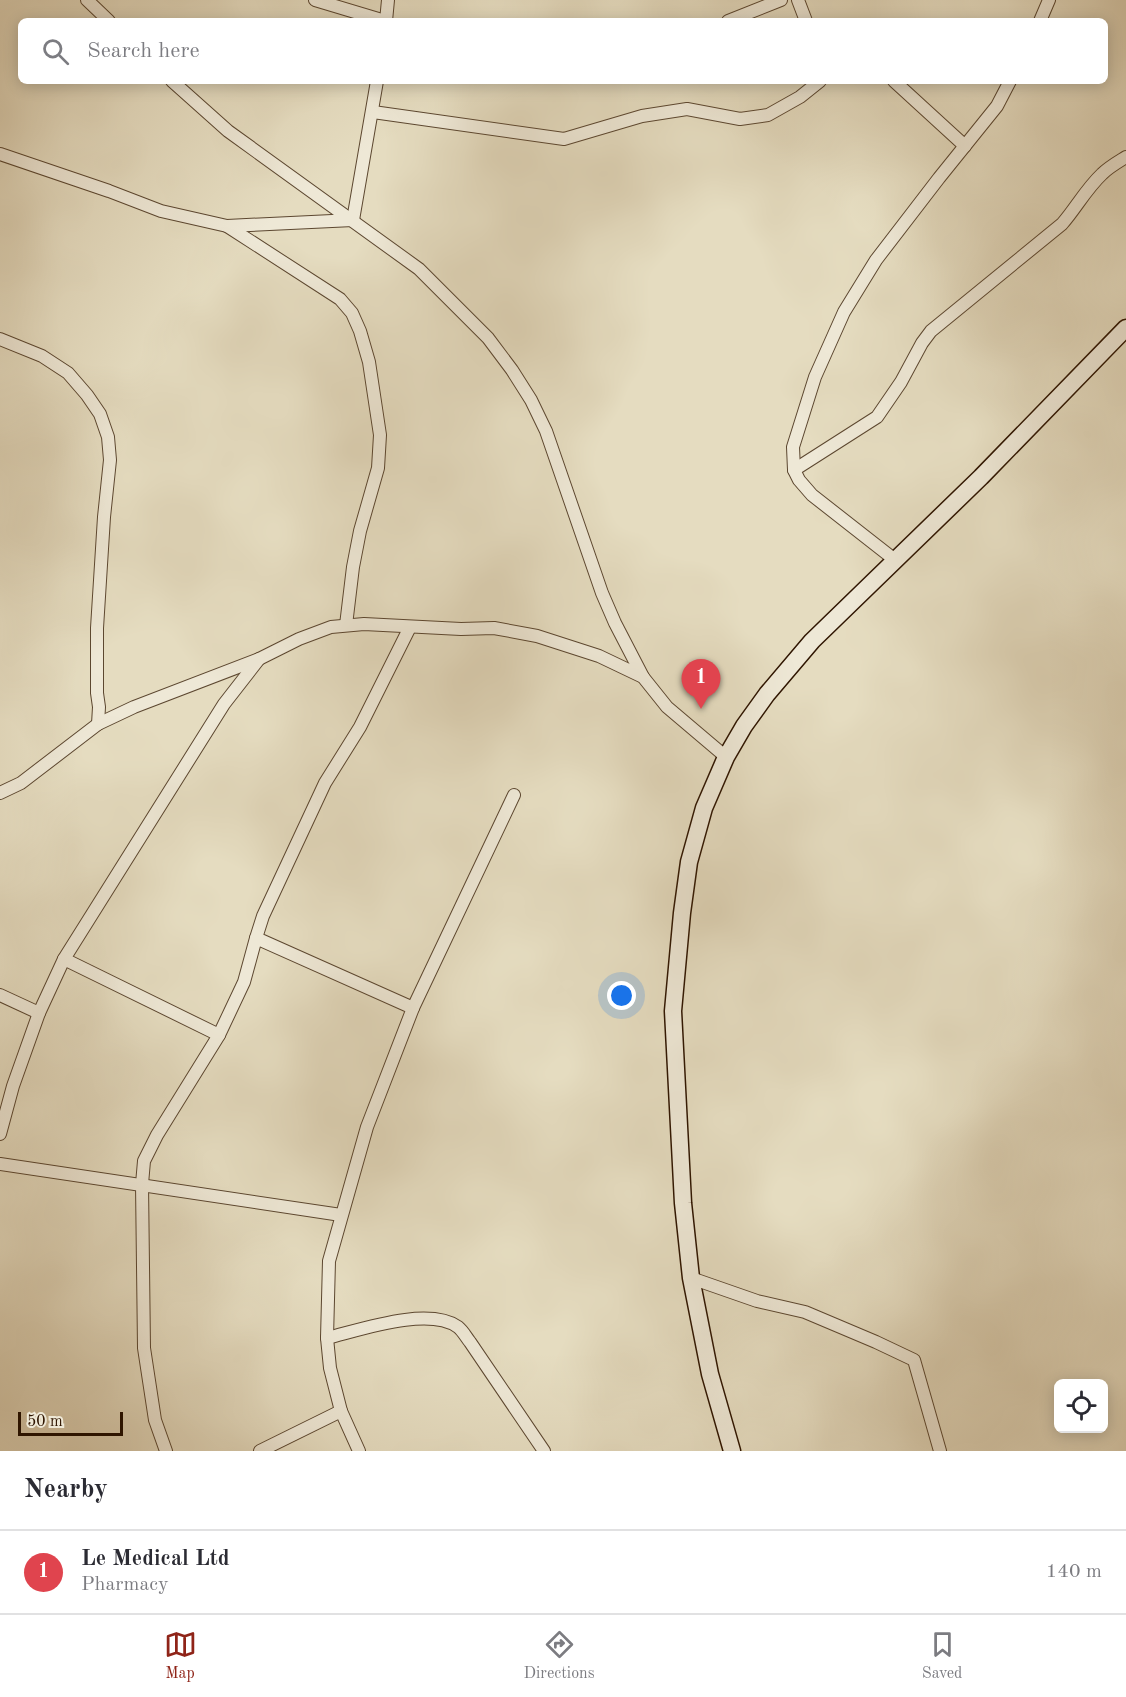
<!DOCTYPE html>
<style>
body{margin:0;font-family:"Old Standard TT",serif;background:#f7f7f7;color:#2b2b33}
.controls{position:absolute;right:18px;bottom:18px;display:grid;overflow:hidden;border-radius:9px;box-shadow:0 3px 15px #0003}
.controls button{width:54px;height:54px;display:grid;place-items:center;padding:0;border:0;border-bottom:2px solid #e1e1e2;background:#fff;color:#2b2b33;font:30px sans-serif}
.scale{position:absolute;left:18px;bottom:15px;width:105px;box-sizing:border-box;padding-left:6px;border:3px solid #2f1500;border-top:0;font-size:16px;line-height:21px;white-space:nowrap;color:#2f1500;-webkit-text-stroke:4px #eee8d6;paint-order:stroke}
.you{position:absolute;left:622px;top:996px;width:21px;height:21px;margin:-15px;border:4px solid #fff;border-radius:50%;background:#1a73e8;box-shadow:0 0 0 9px #1a73e833}
.badge{display:grid;place-items:center;width:39px;height:39px;border-radius:50%;background:#8f2418;color:#fff;font-size:20px;font-weight:700}
.pin{position:absolute;translate:-50% -50px;filter:drop-shadow(0 2px 3px #0008)}
.pin::after{content:'';position:absolute;top:32px;width:21px;height:18px;background:inherit;clip-path:polygon(0 0,100% 0,50% 100%)}
.list{margin:0;padding:0;list-style:none}
h2{display:flex;justify-content:space-between;align-items:center;height:78px;margin:0;padding:0 24px;font-size:26px}
h2 small{font-size:20px;font-weight:400;color:#7c7c81}
.list li{display:grid;grid-template-columns:39px 1fr auto;gap:18px;align-items:center;box-sizing:border-box;height:84px;padding:0 24px;border-top:2px solid #e1e1e2}
.list b{display:block;font-size:22px;white-space:nowrap}
.list p{margin:0;font-size:20px;white-space:nowrap;color:#7c7c81}
.list em{font-size:20px;font-style:normal;color:#7c7c81}
.icon{flex:none;width:33px;height:33px;fill:none;stroke:currentColor;stroke-width:2;stroke-linecap:round;stroke-linejoin:round}
.map{position:relative;flex:none;width:1126px;height:1451px;overflow:hidden}
.search{position:absolute;background:#fff;box-shadow:0 3px 15px #0003;left:18px;right:18px;top:18px;height:66px;display:flex;align-items:center;gap:15px;box-sizing:border-box;padding:0 21px;border-radius:9px;color:#7c7c81;font-size:22px}
.sheet{height:162px;background:#fff}
nav{display:flex;justify-content:space-around;align-items:center;box-sizing:border-box;height:84px;border-top:2px solid #e1e1e2;background:#fff;font-size:16px;color:#7c7c81}
nav a{display:grid;justify-items:center;gap:3px}
nav .on{color:#8f2418}
.map>svg:first-child{display:block}
.lines{fill:none;stroke-linecap:round;stroke-linejoin:round}
.minor-casing{stroke:#5c4730;stroke-width:14}
.secondary-casing{stroke:#2f1500;stroke-width:19}
.minor{stroke:#eee8d6;stroke-width:12}
.secondary{stroke:#eee8d6;stroke-width:16}
</style>
<div class="map">
<svg width="1126" height="1451" viewBox="0 0 1126 1451">
<rect width="100%" height="100%" fill="#e5dcc0"/>
<filter id="stains"><feTurbulence type="fractalNoise" baseFrequency=".00333" numOctaves="4"/><feColorMatrix values="0 0 0 0 .2 0 0 0 0 .09 0 0 0 0 .02 0 0 0 .5 -.17"/></filter>
<radialGradient id="worn" r=".72"><stop offset=".6" stop-color="#630" stop-opacity="0"/><stop offset="1" stop-color="#630" stop-opacity=".3"/></radialGradient>
<g class="lines">
<defs>
<g id="minor">
<path d="M 87,0 L 109,21"/>
<path d="M 315,0 L 385,21"/>
<path d="M 798,0 L 806,21"/>
<path d="M 386,21 L 388,0"/>
<path d="M 728,21 L 781,0"/>
<path d="M 1040,21 L 1049,0"/>
<path d="M 172,81 L 228,131 L 419,269 L 488,338 L 512,370 L 531,400 L 546,431 L 602,593 L 615,623 L 643,677"/>
<path d="M 894,81 L 965,146"/>
<path d="M 373,112 L 564,139 L 642,116 L 687,109 L 740,119 L 768,115 L 800,97 L 820,81"/>
<path d="M 0,154 L 109,191 L 161,211 L 227,226 L 353,220 L 377,81"/>
<path d="M 227,226 L 340,299 L 352,313 L 360,331 L 369,362 L 380,435 L 378,468 L 360,531 L 353,567 L 346,625"/>
<path d="M 0,339 L 42,356 L 68,373 L 87,395 L 100,414 L 108,437 L 110,460 L 104,517 L 97,628 L 97,693 L 99,707 L 98,724"/>
<path d="M 794,470 L 877,417 L 901,382 L 922,343 L 931,331 L 1062,224 C 1076,208 1086,189 1102,174 C 1109,167 1118,162 1126,157"/>
<path d="M 895,560 L 812,495 L 799,480 L 794,470 L 793,447 L 815,377 L 844,312 L 876,260 L 939,178 L 997,106 L 1010,81"/>
<path d="M 0,793 L 21,783 L 98,724 L 134,707 L 259,659 L 299,639 L 331,627 L 364,624 L 461,629 L 494,628 L 537,636 L 599,656 L 643,677 L 667,707 L 726,757"/>
<path d="M 64,959 L 219,1035"/>
<path d="M 0,995 L 39,1013"/>
<path d="M 413,1008 L 514,795"/>
<path d="M 0,1134 L 13,1086 L 39,1013 L 64,959 L 224,704 L 259,659"/>
<path d="M 0,1164 L 341,1215"/>
<path d="M 691,1278 L 757,1301 L 805,1312 L 876,1342 L 914,1360 L 940,1451"/>
<path d="M 327,1338 C 360,1330 428,1306 458,1327 C 463,1331 466,1337 470,1342 L 544,1451"/>
<path d="M 166,1451 L 155,1420 L 144,1348 L 142,1184 L 144,1161 L 157,1135 L 219,1035 L 244,982 L 256,938"/>
<path d="M 260,1451 L 341,1411"/>
<path d="M 359,1451 L 341,1411 L 330,1368 L 327,1338 L 329,1261 L 367,1127 L 413,1008 L 256,938 L 263,916 L 325,783 L 360,727 L 410,627"/>
</g>
<path id="secondary" d="M 732,1451 L 710,1374 L 691,1278 L 683,1203 L 673,1011 L 682,913 L 689,862 L 704,808 L 726,757 L 744,726 L 767,694 L 812,641 L 981,477 L 1126,328"/>
</defs>
<use href="#minor" class="minor-casing"/>
<use href="#secondary" class="secondary-casing"/>
<use href="#minor" class="minor"/>
<use href="#secondary" class="secondary"/>
</g>
<rect width="100%" height="100%" filter="url(#stains)"/>
<rect width="100%" height="100%" fill="url(#worn)"/>
</svg>
<div class="controls">
<button><svg class="icon" aria-label="locate" viewBox="0 0 24 24"><circle cx="12" cy="12" r="6"/><path d="M12 2v4M12 18v4M2 12h4M18 12h4"/></svg></button>
</div>
<div class="scale">50 m</div>
<div class="you"></div>
<div class="pin badge" style="left:701px;top:709px;background:#e0444e">1</div>
<div class="search"><svg class="icon" aria-label="search" viewBox="0 0 24 24"><circle cx="10" cy="10" r="6"/><path d="M15 15l6 6"/></svg>Search here</div>
</div>
<section class="sheet">
<h2>Nearby<small></small></h2>
<ul class="list">
<li><span class="badge" style="background:#e0444e">1</span><div><b>Le Medical Ltd</b><p>Pharmacy</p></div><em>140 m</em></li>
</ul>
</section>
<nav>
<a class="on"><svg class="icon" aria-label="map" viewBox="0 0 24 24"><path d="M3 6l6-2 6 2 6-2v14l-6 2-6-2-6 2zM9 4v14M15 6v14"/></svg>Map</a>
<a><svg class="icon" aria-label="directions" viewBox="0 0 24 24"><path d="M12 3l9 9-9 9-9-9zM9 14v-3h6M13 9l2 2-2 2"/></svg>Directions</a>
<a><svg class="icon" aria-label="saved" viewBox="0 0 24 24"><path d="M7 4h10v16l-5-4-5 4z"/></svg>Saved</a>
</nav>
